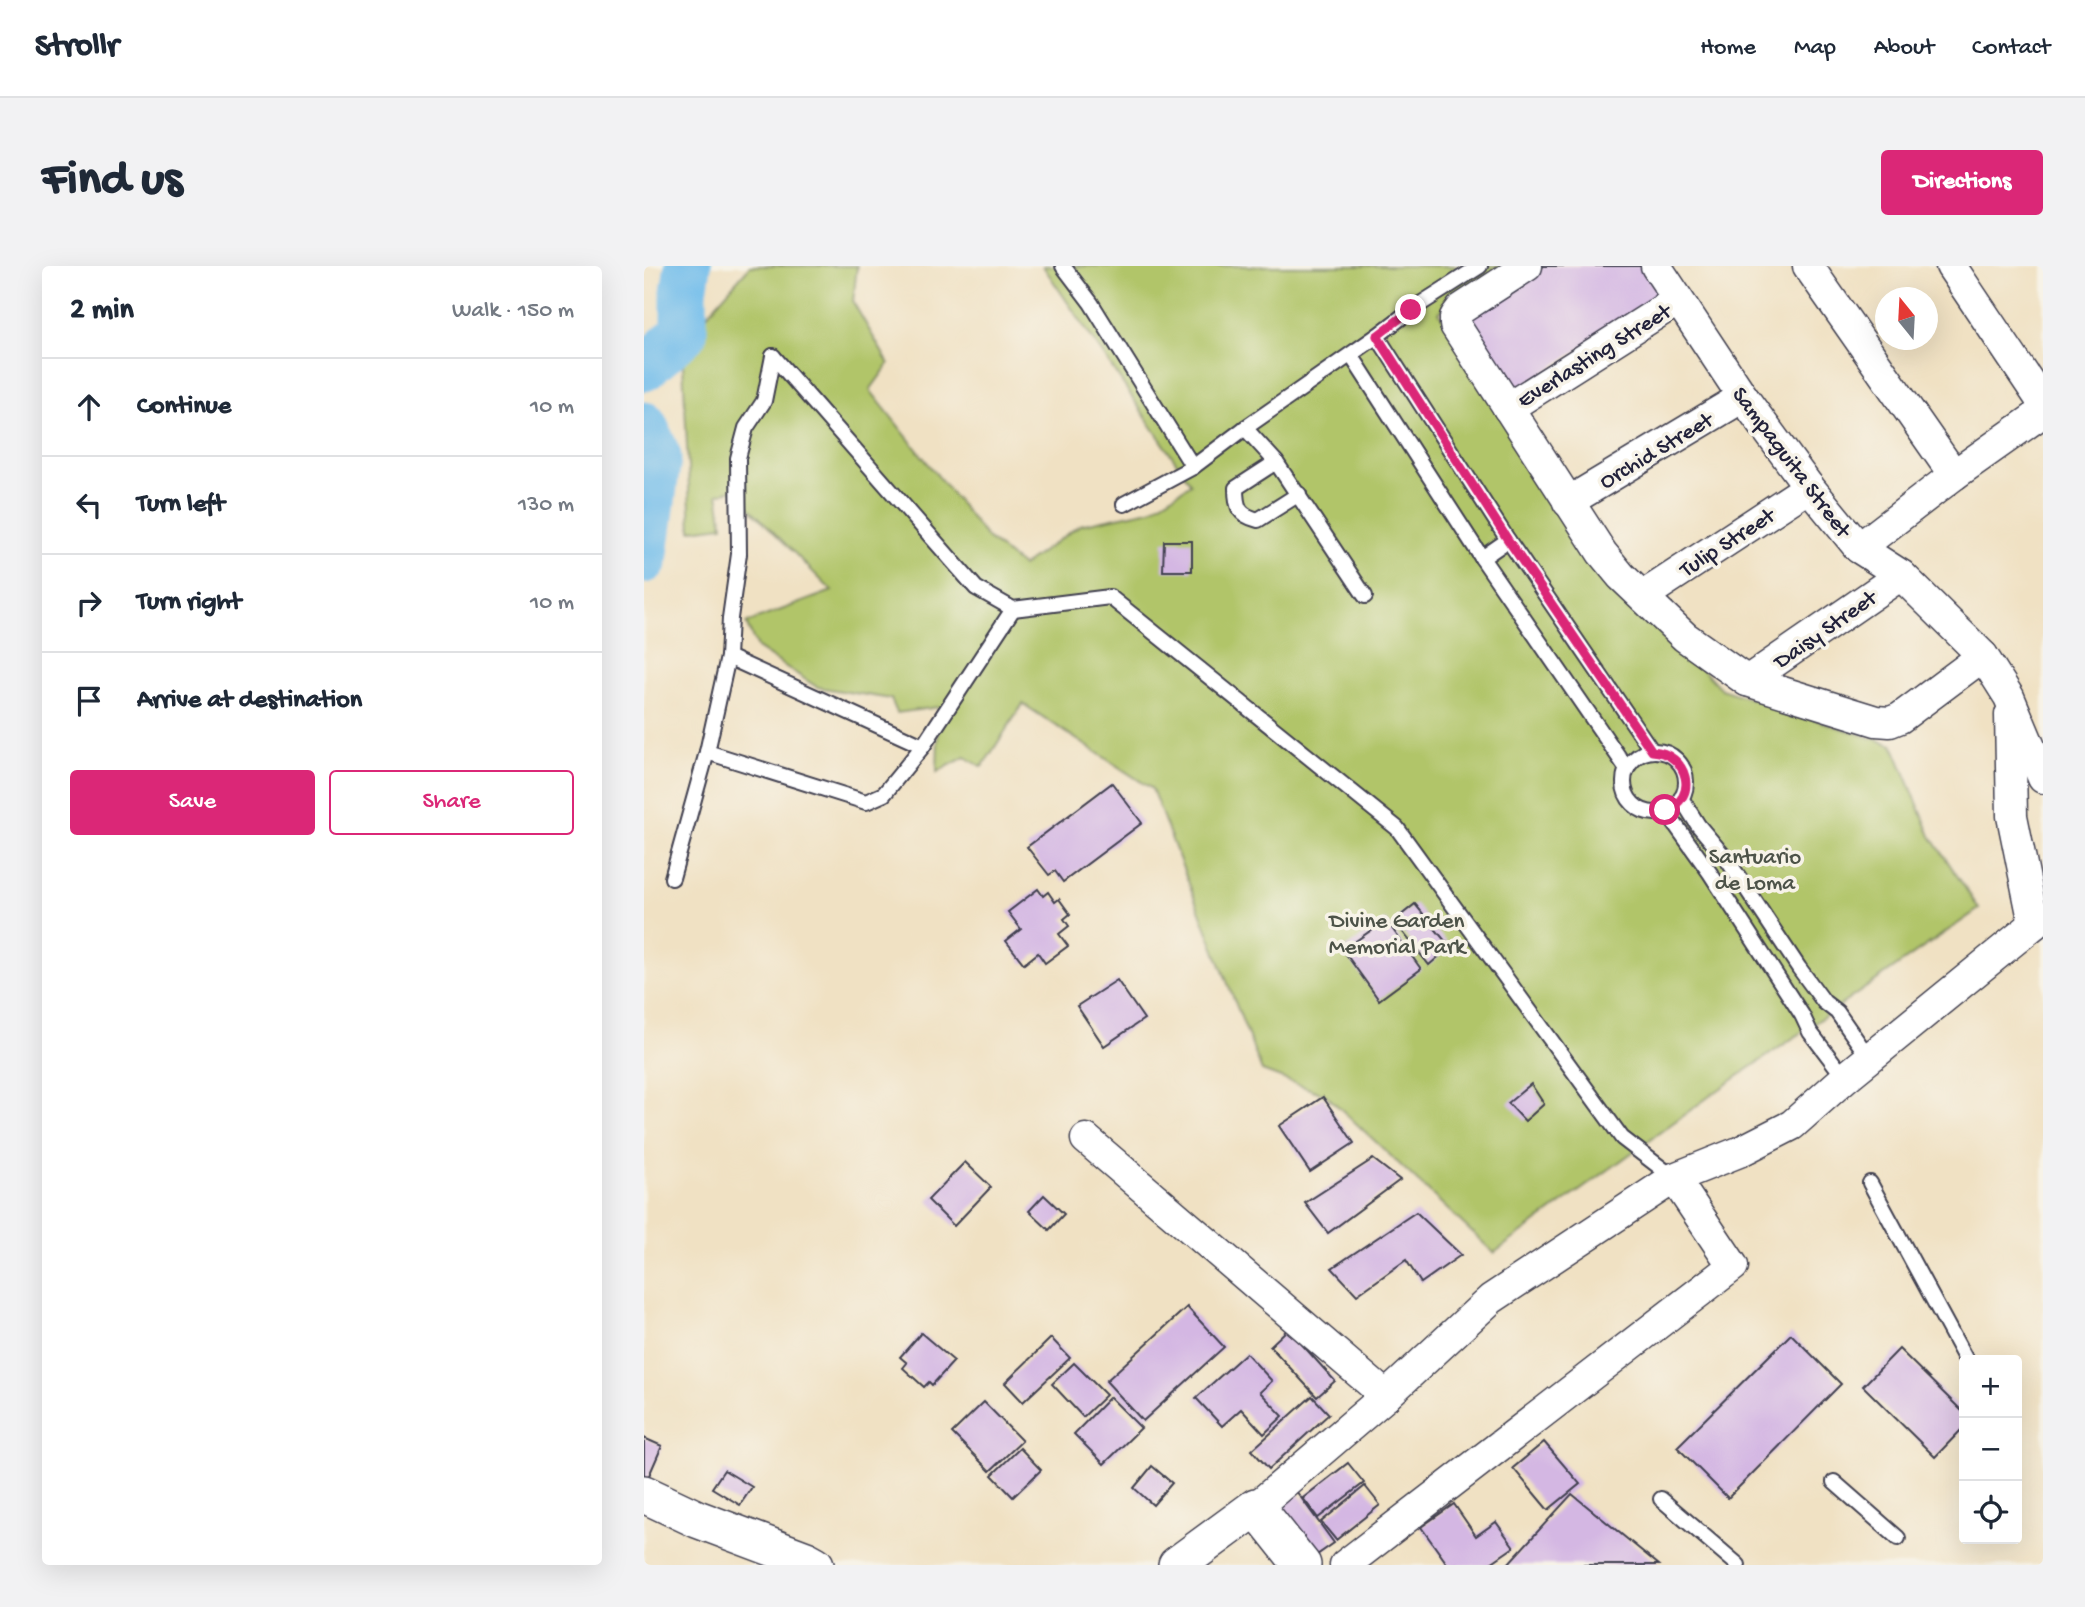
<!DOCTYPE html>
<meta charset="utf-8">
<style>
body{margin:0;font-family:"Gochi Hand",sans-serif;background:#f2f2f3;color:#1f2937}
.controls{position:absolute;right:21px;bottom:21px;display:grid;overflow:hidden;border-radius:7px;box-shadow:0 7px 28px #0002}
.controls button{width:63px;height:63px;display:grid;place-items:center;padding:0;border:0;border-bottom:2px solid #e0e1e3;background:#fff;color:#1f2937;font:35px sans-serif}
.compass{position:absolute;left:1231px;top:21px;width:63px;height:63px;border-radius:50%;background:#fff;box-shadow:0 7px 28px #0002;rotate:342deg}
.stop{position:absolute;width:21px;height:21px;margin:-16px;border:5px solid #db2777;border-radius:50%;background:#fff}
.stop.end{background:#db2777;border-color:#fff;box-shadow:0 2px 7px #0008}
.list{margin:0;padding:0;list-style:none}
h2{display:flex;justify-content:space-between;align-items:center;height:91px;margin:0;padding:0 28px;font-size:30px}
h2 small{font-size:23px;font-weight:400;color:#747a83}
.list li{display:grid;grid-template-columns:46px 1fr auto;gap:21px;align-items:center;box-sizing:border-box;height:98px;padding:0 28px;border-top:2px solid #e0e1e3}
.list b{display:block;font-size:26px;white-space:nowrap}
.list em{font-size:23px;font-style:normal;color:#747a83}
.actions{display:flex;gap:14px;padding:21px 28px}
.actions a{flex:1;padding:16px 0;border:2px solid #db2777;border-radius:7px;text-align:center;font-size:24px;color:#db2777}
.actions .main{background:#db2777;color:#fff}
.icon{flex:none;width:38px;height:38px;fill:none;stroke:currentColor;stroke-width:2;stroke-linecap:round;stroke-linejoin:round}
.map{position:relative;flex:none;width:1399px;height:1299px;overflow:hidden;border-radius:7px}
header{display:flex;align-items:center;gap:42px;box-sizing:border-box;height:98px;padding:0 35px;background:#fff;border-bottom:2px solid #e0e1e3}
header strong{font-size:33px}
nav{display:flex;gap:38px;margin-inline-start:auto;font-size:24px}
.intro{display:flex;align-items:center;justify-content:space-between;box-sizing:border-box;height:168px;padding:0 42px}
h1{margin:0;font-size:49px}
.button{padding:18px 32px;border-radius:7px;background:#db2777;color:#fff;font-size:24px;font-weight:700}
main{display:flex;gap:42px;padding:0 42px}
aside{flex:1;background:#fff;border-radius:7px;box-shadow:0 7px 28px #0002}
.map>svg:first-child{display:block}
.green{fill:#b1c569;stroke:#6a7452;stroke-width:2}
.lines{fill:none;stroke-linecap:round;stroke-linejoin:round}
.river{stroke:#72bdeb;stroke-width:47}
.building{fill:#d4b7e3}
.service-casing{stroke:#413f4f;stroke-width:18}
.minor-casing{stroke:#413f4f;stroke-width:33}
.tertiary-casing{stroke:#413f4f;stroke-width:40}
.service{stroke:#fff;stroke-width:14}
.minor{stroke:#fff;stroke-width:30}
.tertiary{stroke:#fff;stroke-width:37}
.route{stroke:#db2777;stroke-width:9}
.labels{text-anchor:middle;stroke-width:7;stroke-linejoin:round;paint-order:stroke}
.street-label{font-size:23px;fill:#22223b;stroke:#f7f3e8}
.park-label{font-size:23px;fill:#4d5349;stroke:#f7f3e8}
</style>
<header>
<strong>Strollr</strong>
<nav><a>Home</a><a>Map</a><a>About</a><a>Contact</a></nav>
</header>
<div class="intro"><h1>Find us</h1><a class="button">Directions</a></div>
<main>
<aside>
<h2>2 min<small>Walk · 150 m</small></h2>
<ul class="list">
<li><svg class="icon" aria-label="ahead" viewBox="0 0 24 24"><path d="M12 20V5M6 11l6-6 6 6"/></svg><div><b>Continue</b></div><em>10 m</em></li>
<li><svg class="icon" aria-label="left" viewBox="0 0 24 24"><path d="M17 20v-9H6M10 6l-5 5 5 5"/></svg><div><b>Turn left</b></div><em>130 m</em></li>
<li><svg class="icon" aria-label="right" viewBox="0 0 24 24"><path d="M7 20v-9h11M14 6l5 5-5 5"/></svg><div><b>Turn right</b></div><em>10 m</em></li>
<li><svg class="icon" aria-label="arrive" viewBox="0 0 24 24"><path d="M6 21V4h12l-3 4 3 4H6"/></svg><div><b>Arrive at destination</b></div></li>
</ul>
<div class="actions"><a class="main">Save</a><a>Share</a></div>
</aside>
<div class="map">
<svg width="1399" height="1299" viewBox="0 0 1399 1299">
<rect width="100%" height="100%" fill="#f7f3e8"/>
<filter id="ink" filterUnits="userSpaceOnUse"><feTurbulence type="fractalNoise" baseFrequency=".0143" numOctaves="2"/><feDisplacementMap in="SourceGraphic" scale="14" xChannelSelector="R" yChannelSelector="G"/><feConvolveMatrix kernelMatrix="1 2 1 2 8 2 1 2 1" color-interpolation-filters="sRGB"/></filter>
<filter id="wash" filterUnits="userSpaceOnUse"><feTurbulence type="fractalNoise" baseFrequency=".00686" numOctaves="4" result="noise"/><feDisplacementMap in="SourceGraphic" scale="28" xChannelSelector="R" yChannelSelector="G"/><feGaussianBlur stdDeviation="1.57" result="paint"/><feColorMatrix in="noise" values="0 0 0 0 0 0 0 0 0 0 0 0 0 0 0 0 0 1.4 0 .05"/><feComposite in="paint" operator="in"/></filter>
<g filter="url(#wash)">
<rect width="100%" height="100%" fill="#f0e1c3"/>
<path class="green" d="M 106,0 L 213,0 L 209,36 L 245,98 L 226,124 L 343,272 L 378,300 L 436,259 L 506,244 L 547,218 L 399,0 L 862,0 L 795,46 L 964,302 L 1077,423 L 1249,479 L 1287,570 L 1335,643 L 1070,827 L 850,987 L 682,829 L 618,805 L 508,523 L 379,438 L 338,501 L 321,491 L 293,506 L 295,441 L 253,447 L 247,433 L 173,421 L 113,382 L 102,357 L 188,325 L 88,224 L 74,228 L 79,260 L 47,264 L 38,77 Z"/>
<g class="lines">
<g class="river">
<path d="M 0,102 L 40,67 L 40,26 L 44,0"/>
<path d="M 0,159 L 14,191 L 0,294"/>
</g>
</g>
<g id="blocks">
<g class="building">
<path d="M 900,0 L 1000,0 L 1019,29 L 868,127 L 820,53 Z"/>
<path d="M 520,275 L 548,275 L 548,305 L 519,305 Z"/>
<path d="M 468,517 L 498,557 L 419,616 L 411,605 L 405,609 L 383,581 Z"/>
<path d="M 394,623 L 399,630 L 404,626 L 411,636 L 415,633 L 426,648 L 420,653 L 425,660 L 415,668 L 424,680 L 401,697 L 394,687 L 380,698 L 362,675 L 377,663 L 364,646 Z"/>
<path d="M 771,638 L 806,681 L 785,699 L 750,655 Z"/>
<path d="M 742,654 L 777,703 L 735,734 L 699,684 Z"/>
<path d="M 473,714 L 500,753 L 460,780 L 433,740 Z"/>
<path d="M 887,818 L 900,838 L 881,855 L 864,837 Z"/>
<path d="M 679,831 L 710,877 L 666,906 L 635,860 Z"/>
<path d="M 729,893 L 756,914 L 684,967 L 661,937 Z"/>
<path d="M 321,896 L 347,921 L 310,960 L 284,934 Z"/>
<path d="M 400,929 L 420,948 L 405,964 L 385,945 Z"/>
<path d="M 772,946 L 817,989 L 777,1017 L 762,994 L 713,1029 L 688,1002 Z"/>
<path d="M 543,1041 L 580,1081 L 499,1155 L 462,1115 Z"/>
<path d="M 644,1063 L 691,1115 L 673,1131 L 626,1080 Z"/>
<path d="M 277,1067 L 310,1095 L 288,1119 L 285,1116 L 280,1121 L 259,1102 L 263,1097 L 256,1091 Z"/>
<path d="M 1147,1068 L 1197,1118 L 1084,1232 L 1033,1181 Z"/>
<path d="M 407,1072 L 426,1092 L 379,1136 L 361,1117 Z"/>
<path d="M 1255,1083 L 1320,1147 L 1320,1161 L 1291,1191 L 1219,1120 Z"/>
<path d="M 602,1087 L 628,1115 L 616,1126 L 639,1150 L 620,1168 L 597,1143 L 578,1160 L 552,1132 Z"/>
<path d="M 430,1097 L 462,1129 L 439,1151 L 408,1118 Z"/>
<path d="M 668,1130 L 685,1148 L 625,1203 L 608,1184 Z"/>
<path d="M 466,1131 L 497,1162 L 460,1198 L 430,1168 Z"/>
<path d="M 340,1136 L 378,1175 L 346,1205 L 308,1167 Z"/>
<path d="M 0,1172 L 18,1180 L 0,1221 Z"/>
<path d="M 900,1176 L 936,1218 L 904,1244 L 869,1202 Z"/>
<path d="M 376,1182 L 397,1204 L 369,1231 L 348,1209 Z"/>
<path d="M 704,1197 L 720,1217 L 674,1252 L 659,1232 Z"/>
<path d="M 508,1200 L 528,1217 L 509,1239 L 490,1222 Z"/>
<path d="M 80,1204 L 108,1221 L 96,1239 L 68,1222 Z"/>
<path d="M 647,1218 L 690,1277 L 670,1291 L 627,1233 Z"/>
<path d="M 721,1220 L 736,1239 L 692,1274 L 677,1256 Z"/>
<path d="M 928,1228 L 1015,1299 L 863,1299 Z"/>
<path d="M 810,1238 L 832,1270 L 852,1256 L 870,1281 L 844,1299 L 804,1299 L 777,1261 Z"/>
</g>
</g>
</g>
<g filter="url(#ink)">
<use href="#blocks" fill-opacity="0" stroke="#413f4f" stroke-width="2"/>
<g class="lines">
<defs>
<g id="service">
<path d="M 419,0 L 447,37 L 549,201"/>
<path d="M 733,70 L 864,274 L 1008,485"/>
<path d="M 707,89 L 838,292 L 983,503"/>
<path d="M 129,90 L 332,322 L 369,343 L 466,331 L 753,562 L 978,872 L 1030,912"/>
<path d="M 601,162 L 632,196 L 721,330"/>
<path d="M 632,196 L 592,222 C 592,242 595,249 614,254 L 655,228"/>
<path d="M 480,238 L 549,201 L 601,162 L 733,70 L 767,44 L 836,0"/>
<path d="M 838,292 L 864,274"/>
<path d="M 84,391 L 279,480"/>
<circle cx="1011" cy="516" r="31"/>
<path d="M 63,486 L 222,536 L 240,528 L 279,480 L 369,343"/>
<path d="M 1037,532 L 1054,559 L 1084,595 L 1155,702 L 1180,736 L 1193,746 L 1225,792"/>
<path d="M 1021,544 L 1066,607 L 1158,749 L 1166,766 L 1201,812"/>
<path d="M 28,612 L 63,486 L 84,391 L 86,352 L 95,288 L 94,192 L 102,162 L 120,135 L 129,90"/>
<path d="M 1226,917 L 1322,1094"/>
<path d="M 1190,1216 L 1254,1272"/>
<path d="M 1017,1233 L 1094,1299"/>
</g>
<g id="minor">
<path d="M 883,0 L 817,43 L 811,51 L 811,59 L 958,287 L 977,310 L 1041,371 L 1103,415 L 1232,455 L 1246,456 L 1256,452 L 1339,390"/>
<path d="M 1012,0 L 1099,131 L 1165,221 L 1215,282 L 1257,309 L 1339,390 L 1365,431 L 1399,512"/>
<path d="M 1164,0 L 1310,209"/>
<path d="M 864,142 L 1034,34"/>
<path d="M 924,236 L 1099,131"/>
<path d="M 1215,282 L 1310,209 L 1392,151 L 1397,143 L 1397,134 L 1307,0"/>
<path d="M 999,330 L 1165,221"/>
<path d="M 1103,415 L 1257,309"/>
<path d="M 1366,449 L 1368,550 L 1390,658"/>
<path d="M 442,873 L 742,1130"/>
<path d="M 612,1241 L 742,1130 L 847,1033 L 1030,912 L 1095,886 L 1148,859 L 1201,812 L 1399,651"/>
<path d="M 701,1299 L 1089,1000 L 1030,912"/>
</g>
<g id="tertiary">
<path d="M 0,1228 L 53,1253 L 162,1294 L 171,1299"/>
<path d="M 533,1299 L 612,1241 L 658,1299"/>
</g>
</defs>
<use href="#service" class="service-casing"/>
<use href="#minor" class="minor-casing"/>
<use href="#tertiary" class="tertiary-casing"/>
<use href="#service" class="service"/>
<use href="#minor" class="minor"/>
<use href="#tertiary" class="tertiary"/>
</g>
</g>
<g class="lines" filter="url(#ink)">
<path class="route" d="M 767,44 L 733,70 L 864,274 L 1008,485 C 1044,487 1056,533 1021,544"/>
</g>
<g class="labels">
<g class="street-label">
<text transform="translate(949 88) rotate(-32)" y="8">Everlasting Street</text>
<text transform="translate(1011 183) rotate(-31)" y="8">Orchid Street</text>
<text transform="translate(1149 195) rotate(53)" y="8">Sampaguita Street</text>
<text transform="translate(1082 275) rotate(-33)" y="8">Tulip Street</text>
<text transform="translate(1180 362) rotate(-35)" y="8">Daisy Street</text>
</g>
<g class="park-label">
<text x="1111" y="597">Santuario<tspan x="1111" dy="26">de Loma</tspan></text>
<text x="753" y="661">Divine Garden<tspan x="753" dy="26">Memorial Park</tspan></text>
</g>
</g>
</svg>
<div class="controls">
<button>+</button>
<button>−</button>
<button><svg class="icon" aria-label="locate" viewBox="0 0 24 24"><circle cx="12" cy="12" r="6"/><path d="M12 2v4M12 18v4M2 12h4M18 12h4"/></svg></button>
</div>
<svg class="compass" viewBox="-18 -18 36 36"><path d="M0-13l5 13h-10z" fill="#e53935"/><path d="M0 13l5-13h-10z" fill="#747a83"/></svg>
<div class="stop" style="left:1021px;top:544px"></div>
<div class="stop end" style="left:767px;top:44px"></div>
</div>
</main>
